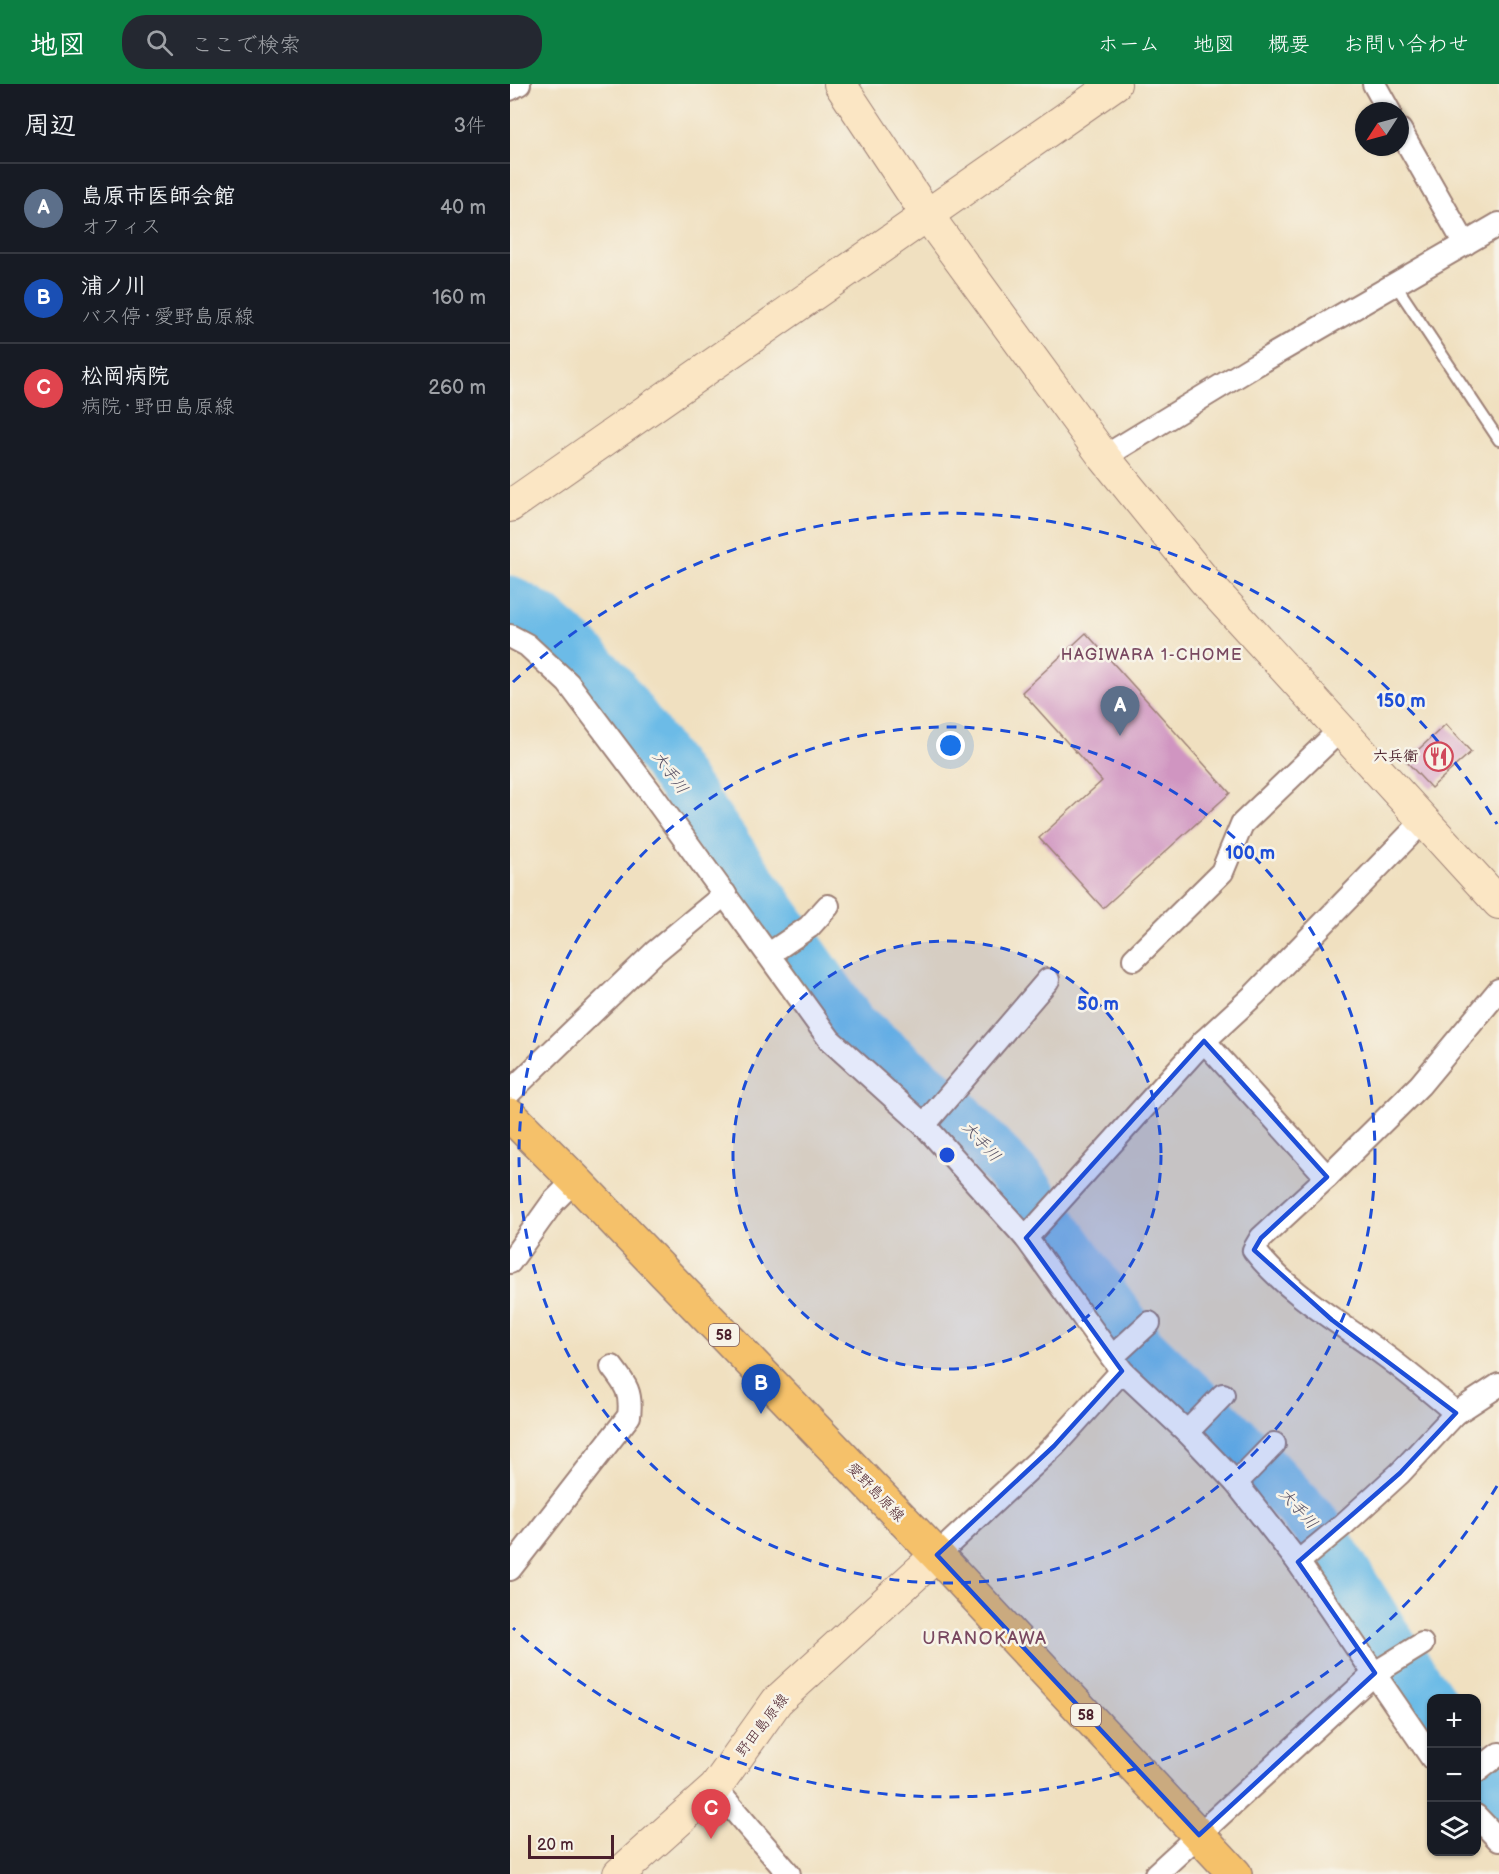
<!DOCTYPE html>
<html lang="ja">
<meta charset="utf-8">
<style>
body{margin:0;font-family:"Balsamiq Sans","Klee One",sans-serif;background:#242831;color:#f1f3f6}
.controls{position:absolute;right:18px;bottom:18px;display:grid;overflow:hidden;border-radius:12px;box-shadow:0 2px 4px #0004}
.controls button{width:54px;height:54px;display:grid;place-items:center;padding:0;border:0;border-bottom:2px solid #363941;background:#171b24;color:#f1f3f6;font:30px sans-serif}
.compass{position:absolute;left:845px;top:18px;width:54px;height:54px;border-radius:50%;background:#171b24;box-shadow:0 2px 4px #0004;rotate:234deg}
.scale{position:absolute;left:18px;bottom:15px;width:86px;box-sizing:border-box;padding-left:6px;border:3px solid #4a1f2b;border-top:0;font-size:16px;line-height:21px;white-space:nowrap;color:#4a1f2b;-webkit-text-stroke:4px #f7f3e8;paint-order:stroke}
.you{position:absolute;left:441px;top:662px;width:21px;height:21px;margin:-15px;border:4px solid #fff;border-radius:50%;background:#1a73e8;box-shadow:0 0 0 9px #1a73e833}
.badge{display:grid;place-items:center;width:39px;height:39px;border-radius:50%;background:#0b8043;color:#fff;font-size:20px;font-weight:700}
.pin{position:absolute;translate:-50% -50px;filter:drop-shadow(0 2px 3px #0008)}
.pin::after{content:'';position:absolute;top:32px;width:21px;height:18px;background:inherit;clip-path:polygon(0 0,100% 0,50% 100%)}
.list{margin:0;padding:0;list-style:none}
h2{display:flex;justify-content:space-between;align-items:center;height:78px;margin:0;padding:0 24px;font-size:26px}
h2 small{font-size:20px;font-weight:400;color:#9ea1a6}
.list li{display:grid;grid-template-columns:39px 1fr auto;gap:18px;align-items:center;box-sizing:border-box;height:90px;padding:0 24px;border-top:2px solid #363941}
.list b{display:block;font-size:22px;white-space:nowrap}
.list p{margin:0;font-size:20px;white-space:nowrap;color:#9ea1a6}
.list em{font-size:20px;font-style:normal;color:#9ea1a6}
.icon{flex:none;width:33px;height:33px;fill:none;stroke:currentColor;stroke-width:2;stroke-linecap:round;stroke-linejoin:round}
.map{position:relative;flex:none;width:989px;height:1790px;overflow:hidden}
header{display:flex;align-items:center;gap:36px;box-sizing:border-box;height:84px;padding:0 30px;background:#0b8043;color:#fff}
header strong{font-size:28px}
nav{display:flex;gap:33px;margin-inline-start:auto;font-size:21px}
.search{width:420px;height:54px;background:#242831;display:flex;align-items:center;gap:15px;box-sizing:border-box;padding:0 21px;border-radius:24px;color:#9ea1a6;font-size:22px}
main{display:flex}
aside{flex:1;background:#171b24}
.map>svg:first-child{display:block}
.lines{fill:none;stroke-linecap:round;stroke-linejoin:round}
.river{stroke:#6cbbe7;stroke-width:51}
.building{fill:#d095c1}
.lane-casing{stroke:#9d8076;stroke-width:14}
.street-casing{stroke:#9d8076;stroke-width:26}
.secondary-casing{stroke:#9d8076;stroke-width:34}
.primary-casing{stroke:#9d8076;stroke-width:36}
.lane{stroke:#fff;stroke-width:10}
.street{stroke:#fff;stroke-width:22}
.secondary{stroke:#fbe6c4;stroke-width:32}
.primary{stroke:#f5c16b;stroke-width:33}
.marked{fill:#1d4ed8;fill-opacity:0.2;stroke:#1d4ed8;stroke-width:4.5;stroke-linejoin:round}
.ring{fill:none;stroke:#1d4ed8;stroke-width:3;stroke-dasharray:10 8}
.labels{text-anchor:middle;stroke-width:5;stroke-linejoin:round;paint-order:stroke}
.shield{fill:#f7f3e8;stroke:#7e5f64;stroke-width:1.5}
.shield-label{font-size:14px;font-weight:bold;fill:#4a1f2b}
.poi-label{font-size:15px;font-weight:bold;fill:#4a1f2b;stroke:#f7f3e8;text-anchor:end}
.street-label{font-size:15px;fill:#4a1f2b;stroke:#f7f3e8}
.neighbourhood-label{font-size:16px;letter-spacing:1.5px;fill:#794860;stroke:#f7f3e8}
.water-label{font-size:16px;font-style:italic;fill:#544e63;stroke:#f7f3e8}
.quarter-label{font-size:18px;letter-spacing:1.5px;fill:#794860;stroke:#f7f3e8}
.centre{fill:#1d4ed8;stroke:#f7f3e8;stroke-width:3}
.ring-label{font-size:18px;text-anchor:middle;font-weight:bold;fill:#1d4ed8;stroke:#f7f3e8;stroke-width:5;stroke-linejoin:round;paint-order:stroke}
</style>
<header>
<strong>地図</strong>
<div class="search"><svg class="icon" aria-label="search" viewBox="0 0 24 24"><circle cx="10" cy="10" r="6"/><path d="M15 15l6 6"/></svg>ここで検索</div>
<nav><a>ホーム</a><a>地図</a><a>概要</a><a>お問い合わせ</a></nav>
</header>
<main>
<aside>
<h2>周辺<small>3件</small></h2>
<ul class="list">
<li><span class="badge" style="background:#5c6f8a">A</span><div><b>島原市医師会館</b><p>オフィス</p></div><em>40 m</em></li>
<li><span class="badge" style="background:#1a4fb4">B</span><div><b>浦ノ川</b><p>バス停 · 愛野島原線</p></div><em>160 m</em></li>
<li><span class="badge" style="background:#e0444e">C</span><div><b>松岡病院</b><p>病院 · 野田島原線</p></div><em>260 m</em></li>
</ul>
</aside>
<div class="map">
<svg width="989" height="1790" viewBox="0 0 989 1790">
<rect width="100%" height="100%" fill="#f7f3e8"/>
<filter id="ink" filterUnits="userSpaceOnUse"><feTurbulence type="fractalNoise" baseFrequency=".0167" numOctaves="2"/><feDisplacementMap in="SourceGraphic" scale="12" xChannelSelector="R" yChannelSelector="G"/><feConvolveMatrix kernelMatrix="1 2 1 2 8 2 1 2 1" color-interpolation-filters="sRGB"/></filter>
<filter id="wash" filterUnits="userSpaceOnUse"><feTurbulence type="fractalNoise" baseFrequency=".008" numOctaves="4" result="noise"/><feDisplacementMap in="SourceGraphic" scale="24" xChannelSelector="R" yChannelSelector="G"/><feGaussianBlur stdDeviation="1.35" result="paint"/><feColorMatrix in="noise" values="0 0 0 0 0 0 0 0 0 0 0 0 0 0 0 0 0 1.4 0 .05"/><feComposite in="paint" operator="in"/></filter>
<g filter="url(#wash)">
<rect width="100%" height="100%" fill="#f0e0c0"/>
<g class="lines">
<g class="river">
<path d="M 0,517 L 31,535 L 67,566 L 100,602 L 161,684 L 342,941 L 441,1024 L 517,1105 L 631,1264 L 733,1363 L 806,1441 L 883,1564 L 922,1619"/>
<path d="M 966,1684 L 989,1712"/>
</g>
</g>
<g id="blocks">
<g class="building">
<path d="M 576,549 L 720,709 L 593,824 L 529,754 L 592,697 L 512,608 Z"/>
<path d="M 936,640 L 961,668 L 921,704 L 896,677 Z"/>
</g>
</g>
</g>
<g filter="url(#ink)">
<use href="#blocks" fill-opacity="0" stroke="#9d8076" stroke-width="1.5"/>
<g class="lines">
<defs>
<path id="lane" d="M 885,200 L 989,356"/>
<g id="street">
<path d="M 864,0 L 879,27"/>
<path d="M 0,5 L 9,0"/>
<path d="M 890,46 L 955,160"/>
<path d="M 594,373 L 742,283 L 989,140"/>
<path d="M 0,552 L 17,561 L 58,599 L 141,709 L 320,956 L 414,1041 L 516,1154 L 612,1287 L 677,1348 L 726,1399 L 788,1478 L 922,1674"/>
<path d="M 259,870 L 299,843 L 318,822"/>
<path d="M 624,875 L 712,788 L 732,740 L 830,646"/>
<path d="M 694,957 L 817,1093 L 910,1001 L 989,906"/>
<path d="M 0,1008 L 145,868 L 215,810"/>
<path d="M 414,1041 L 538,896"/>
<path d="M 817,1093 L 751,1154 L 744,1166 C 775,1206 822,1234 863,1263 C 892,1283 919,1306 946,1329"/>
<path d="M 516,1154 L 694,957 L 744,911 L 913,737"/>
<path d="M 0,1178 L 43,1118 L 65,1096"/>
<path d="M 602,1273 L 639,1239"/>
<path d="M 677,1348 L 713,1311"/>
<path d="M 726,1399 L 764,1360"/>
<path d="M 427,1471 L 544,1362 L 612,1287"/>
<path d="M 788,1478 L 834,1440 L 890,1389 L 946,1329 L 989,1301"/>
<path d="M 0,1485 L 119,1332 C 122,1309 116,1301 102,1283"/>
<path d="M 966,1688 L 989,1670"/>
<path d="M 205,1704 L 279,1790"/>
<path d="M 966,1732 L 989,1756"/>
<path d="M 646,1790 L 865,1589 L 912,1560"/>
</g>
<g id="secondary">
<path d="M 330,0 L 417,131 L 594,373 L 694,496 L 989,819"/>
<path d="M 0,422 L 605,0"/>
<path d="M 109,1790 L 205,1704 L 267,1617 L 427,1471"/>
</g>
<path id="primary" d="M 0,1031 L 65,1096 L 427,1471 L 725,1790"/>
</defs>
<use href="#lane" class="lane-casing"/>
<use href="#street" class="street-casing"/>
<use href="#secondary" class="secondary-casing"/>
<use href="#primary" class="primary-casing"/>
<use href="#lane" class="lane"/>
<use href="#street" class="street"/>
<use href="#secondary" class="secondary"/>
<use href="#primary" class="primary"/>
</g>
</g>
<path class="marked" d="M 694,957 L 817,1093 L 751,1154 L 744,1166 L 822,1236 L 946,1329 L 890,1389 L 788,1478 L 865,1589 L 689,1751 L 427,1471 L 544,1362 L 612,1287 L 516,1154 Z"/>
<circle cx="437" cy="1071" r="214" fill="#1d4ed8" fill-opacity=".12"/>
<g class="ring">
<circle cx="437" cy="1071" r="214"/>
<circle cx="437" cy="1071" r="428"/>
<path d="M987 1402A642 642 0 0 1 3 1544M3 598A642 642 0 0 1 987 740"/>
</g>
<defs>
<symbol id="restaurant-ring" viewBox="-11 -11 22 22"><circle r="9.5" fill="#f7f3e8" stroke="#d1495b" stroke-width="1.5"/><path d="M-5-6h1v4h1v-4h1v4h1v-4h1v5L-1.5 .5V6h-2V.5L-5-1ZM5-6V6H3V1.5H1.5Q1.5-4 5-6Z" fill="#d1495b"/></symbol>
</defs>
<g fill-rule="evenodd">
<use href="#restaurant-ring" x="912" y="656" width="33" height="33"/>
</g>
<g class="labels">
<g class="shield">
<rect x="199" y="1240" width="30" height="22" rx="4.5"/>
<rect x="561" y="1620" width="30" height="22" rx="4.5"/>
</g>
<g class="shield-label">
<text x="214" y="1256">58</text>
<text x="576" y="1636">58</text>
</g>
<g class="poi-label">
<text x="908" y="677">六兵衛</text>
</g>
<g class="street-label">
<text transform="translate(366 1408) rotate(46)" y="5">愛野島原線</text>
<text transform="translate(252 1641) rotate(-52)" y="5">野田島原線</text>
</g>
<g class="neighbourhood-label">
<text x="642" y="576">HAGIWARA 1-CHOME</text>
</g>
<g class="water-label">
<text transform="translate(161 688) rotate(54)" y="6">大手川</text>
<text transform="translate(472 1057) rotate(47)" y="6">大手川</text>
<text transform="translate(789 1424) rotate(48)" y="6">大手川</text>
</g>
<g class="quarter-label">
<text x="475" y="1560">URANOKAWA</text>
</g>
</g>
<circle cx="437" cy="1071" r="9" class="centre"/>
<g class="ring-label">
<text x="891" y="623">150 m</text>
<text x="740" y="775">100 m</text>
<text x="588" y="926">50 m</text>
</g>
</svg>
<div class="controls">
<button>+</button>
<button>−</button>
<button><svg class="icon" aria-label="layers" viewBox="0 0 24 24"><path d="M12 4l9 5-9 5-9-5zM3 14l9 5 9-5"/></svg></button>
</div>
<svg class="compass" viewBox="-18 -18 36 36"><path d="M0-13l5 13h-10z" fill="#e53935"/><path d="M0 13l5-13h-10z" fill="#9ea1a6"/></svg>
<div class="scale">20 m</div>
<div class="you"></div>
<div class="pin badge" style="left:610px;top:652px;background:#5c6f8a">A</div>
<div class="pin badge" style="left:251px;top:1330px;background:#1a4fb4">B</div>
<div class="pin badge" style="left:201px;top:1755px;background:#e0444e">C</div>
</div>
</main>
